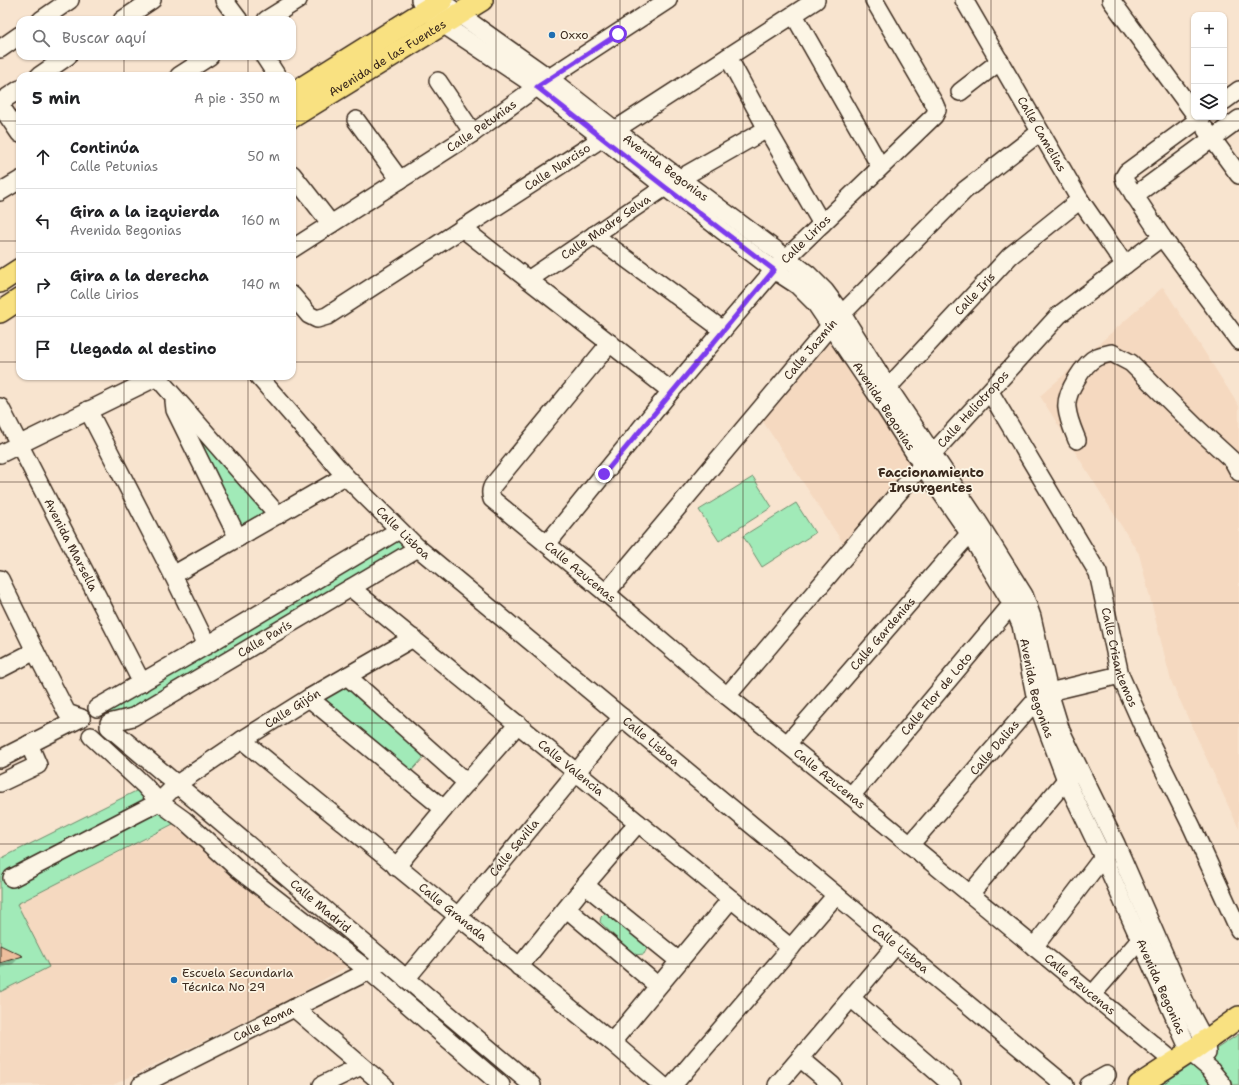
<!DOCTYPE html>
<html lang="es">
<meta charset="utf-8">
<style>
body{margin:0;font-family:"Shantell Sans",sans-serif;background:#f2f2f2;color:#202124}
.controls{position:absolute;right:12px;top:12px;display:grid;overflow:hidden;border-radius:8px;box-shadow:0 1px 3px #0004}
.controls button{width:36px;height:36px;display:grid;place-items:center;padding:0;border:0;border-bottom:1px solid #e0e0e0;background:#fff;color:#202124;font:20px sans-serif}
.stop{position:absolute;width:12px;height:12px;margin:-9px;border:3px solid #7c3aed;border-radius:50%;background:#fff}
.stop.end{background:#7c3aed;border-color:#fff;box-shadow:0 1px 4px #0008}
.list{margin:0;padding:0;list-style:none}
h2{display:flex;justify-content:space-between;align-items:center;height:52px;margin:0;padding:0 16px;font-size:17px}
h2 small{font-size:13px;font-weight:400;color:#757577}
.list li{display:grid;grid-template-columns:26px 1fr auto;gap:12px;align-items:center;box-sizing:border-box;height:64px;padding:0 16px;border-top:1px solid #e0e0e0}
.list b{display:block;font-size:15px;white-space:nowrap}
.list p{margin:0;font-size:13px;white-space:nowrap;color:#757577}
.list em{font-size:13px;font-style:normal;color:#757577}
.icon{flex:none;width:22px;height:22px;fill:none;stroke:currentColor;stroke-width:2;stroke-linecap:round;stroke-linejoin:round}
.map{position:relative;flex:none;width:1239px;height:1085px;overflow:hidden}
.search{position:absolute;background:#fff;box-shadow:0 1px 3px #0004;left:16px;top:16px;width:280px;height:44px;display:flex;align-items:center;gap:10px;box-sizing:border-box;padding:0 14px;border-radius:12px;color:#757577;font-size:15px}
.panel{position:absolute;background:#fff;box-shadow:0 1px 3px #0004;left:16px;top:72px;width:280px;height:308px;border-radius:12px}
.map>svg:first-child{display:block}
.built{fill:#f5d9c0}
.green{fill:#a1eab8;stroke:#6e8a6b}
.shadow{fill:#0003}
.building{fill:#edbe9d;stroke:#3b2a1e}
.lines{fill:none;stroke-linecap:round;stroke-linejoin:round}
.minor-casing{stroke:#3b2a1e;stroke-width:20}
.major-casing{stroke:#3b2a1e;stroke-width:24}
.minor{stroke:#fcf5e5;stroke-width:17}
.major{stroke:#f9e181;stroke-width:21}
.route{stroke:#7c3aed;stroke-width:5}
.grid{fill:none;stroke:#3b2a1e;stroke-width:1;stroke-opacity:0.55}
.poi-dot{fill:#1f6fb2;stroke:#fcf5e5;stroke-width:1.5}
.labels{text-anchor:middle;stroke-width:3.5;stroke-linejoin:round;paint-order:stroke}
.poi-label{font-size:12px;fill:#3b2a1e;stroke:#fcf5e5;text-anchor:start}
.street-label{font-size:12px;fill:#3b2a1e;stroke:#fcf5e5}
.neighbourhood-label{font-size:13px;font-weight:bold;fill:#3b2a1e;stroke:#fcf5e5}
</style>
<div class="map">
<svg width="1239" height="1085" viewBox="0 0 1239 1085">
<rect width="100%" height="100%" fill="#f8e4cf"/>
<filter id="ink" filterUnits="userSpaceOnUse"><feTurbulence type="fractalNoise" baseFrequency=".025" numOctaves="2"/><feDisplacementMap in="SourceGraphic" scale="8" xChannelSelector="R" yChannelSelector="G"/><feConvolveMatrix kernelMatrix="1 2 1 2 8 2 1 2 1" color-interpolation-filters="sRGB"/></filter>
<g filter="url(#ink)">
<g class="built">
<path d="M 1163,287 L 1239,406 L 1239,829 L 1171,681 L 1139,554 L 1040,396 Z"/>
<path d="M 830,337 L 913,460 L 843,543 L 762,420 Z"/>
<path d="M 178,823 L 349,965 L 290,999 L 113,1085 L 0,1085 L 0,992 L 48,967 L 16,904 Z"/>
</g>
<g class="green">
<path d="M 180,409 L 272,514 L 242,532 Z"/>
<path d="M 753,477 L 772,507 L 719,541 L 699,510 Z"/>
<path d="M 796,503 L 815,533 L 762,567 L 743,536 Z"/>
<path d="M 399,530 L 418,548 L 119,721 L 104,711 Z"/>
<path d="M 346,678 L 426,755 L 406,777 L 311,699 Z"/>
<path d="M 138,790 L 177,822 L 17,904 L 49,967 L 0,992 L 0,859 Z"/>
<path d="M 604,914 L 609,914 L 648,946 L 644,954 L 634,955 L 600,922 L 601,917 Z"/>
<path d="M 1239,1034 L 1239,1085 L 1161,1085 Z"/>
</g>
<path class="shadow" d="M 0,946 L 21,956 L 13,964 L 0,968 Z"/>
<path class="building" d="M 0,945 L 23,956 L 0,963 Z"/>
<g class="lines">
<defs>
<g id="minor">
<path d="M 224,0 L 239,20"/>
<path id="s1" d="M 420,0 L 427,10 L 444,25 L 537,87 L 665,187 L 774,270 L 797,285 L 815,303 L 879,398 L 922,465 L 969,533 L 1012,604 L 1021,625 L 1036,700 L 1066,780 L 1103,857 L 1190,1052 L 1210,1069 L 1223,1085"/>
<path id="s2" d="M 964,0 L 1080,200 L 1125,265"/>
<path d="M 1111,0 L 1194,113"/>
<path id="s3" d="M 449,7 L 549,78 L 615,130 L 808,274 L 825,291 L 842,314 L 888,387 L 979,523 L 1024,595 L 1032,617 L 1049,692 L 1061,731 L 1116,844 L 1189,1011 L 1205,1041 L 1207,1053"/>
<path d="M 794,15 L 880,166"/>
<path d="M 41,20 L 70,0"/>
<path d="M 122,20 L 152,0"/>
<path d="M 266,20 L 298,0"/>
<path d="M 0,49 L 20,35"/>
<path d="M 264,56 L 277,76"/>
<path d="M 728,57 L 767,129 L 822,224"/>
<path d="M 39,76 L 68,56"/>
<path d="M 179,76 L 210,56"/>
<path d="M 438,81 L 473,133"/>
<path d="M 960,92 L 1000,61"/>
<path d="M 1224,101 L 1239,90"/>
<path d="M 0,102 L 20,89"/>
<path d="M 0,105 L 20,134"/>
<path d="M 1202,117 L 1127,172 L 1124,177 L 1125,181 L 1162,237 L 1239,341"/>
<path d="M 356,120 L 400,180"/>
<path d="M 1206,130 L 1239,175"/>
<path d="M 292,174 L 331,224"/>
<path d="M 0,192 L 20,180"/>
<path d="M 1134,196 L 1239,119"/>
<path d="M 462,228 L 671,391"/>
<path d="M 594,235 L 723,330"/>
<path id="s4" d="M 292,249 L 473,133 L 549,78 L 668,0"/>
<path id="s5" d="M 528,280 L 665,187 L 767,129"/>
<path id="s6" d="M 292,295 L 309,315 L 317,319 L 327,316 L 816,0"/>
<path id="s7" d="M 610,343 L 494,484 C 490,489 490,493 492,499 L 606,593 L 727,696 L 851,796 L 1174,1062"/>
<path id="s8" d="M 258,376 L 345,476 L 418,548 L 1065,1085"/>
<path d="M 157,377 L 278,515"/>
<path id="s9" d="M 990,392 L 1098,573 L 1120,675 L 1149,740 L 1192,827 L 1239,930"/>
<path id="s10" d="M 881,395 L 1010,256 L 1080,200"/>
<path d="M 174,401 L 175,410 L 238,538"/>
<path id="s11" d="M 0,407 L 142,683"/>
<path d="M 88,410 L 173,575 L 207,645"/>
<path d="M 1077,440 C 1073,430 1068,419 1067,408 C 1065,393 1084,363 1097,357 C 1102,355 1108,354 1112,353 L 1131,363 L 1197,428 L 1233,461 L 1239,472"/>
<path d="M 0,454 L 159,376"/>
<path id="s12" d="M 547,544 L 671,391 L 774,270 L 934,116 L 937,110 L 934,103 L 874,0"/>
<path d="M 173,575 L 345,476"/>
<path d="M 0,579 L 35,651 L 67,713 L 81,718"/>
<path id="s13" d="M 351,588 L 791,948"/>
<path id="s14" d="M 606,593 L 830,326 L 965,190 L 1040,132"/>
<path d="M 0,669 L 35,651"/>
<path d="M 347,676 L 467,783"/>
<path id="s15" d="M 727,696 L 922,465 L 1059,315 L 1162,237"/>
<path d="M 309,698 L 444,809"/>
<path d="M 97,708 L 207,645 L 399,530"/>
<path id="s16" d="M 109,723 L 133,717 L 418,548"/>
<path id="s17" d="M 109,727 L 532,1085"/>
<path d="M 91,736 L 144,785 L 159,802 L 184,820 L 239,870 L 369,971 L 501,1085"/>
<path id="s18" d="M 242,740 L 612,1042 L 662,1085"/>
<path id="s19" d="M 787,744 L 976,526"/>
<path d="M 0,759 L 81,718"/>
<path d="M 0,783 L 38,765 L 29,744"/>
<path id="s20" d="M 851,796 L 1012,604 L 1019,598"/>
<path id="s21" d="M 910,845 L 1036,700 L 1049,692 L 1120,675"/>
<path d="M 396,867 L 444,809 L 518,724"/>
<path id="s22" d="M 12,878 L 159,802 L 177,784 L 242,740 L 309,698 L 413,638"/>
<path d="M 585,885 L 679,961"/>
<path d="M 970,894 L 1066,780 L 1073,774"/>
<path d="M 567,909 L 658,986"/>
<path d="M 1034,947 L 1103,857 L 1110,850"/>
<path d="M 519,967 L 585,885 L 638,823"/>
<path id="s23" d="M 406,979 L 622,717"/>
<path d="M 1092,995 L 1146,933"/>
<path d="M 851,998 L 952,1085"/>
<path d="M 294,1008 L 384,1085"/>
<path d="M 612,1042 L 731,899"/>
<path d="M 800,1058 L 832,1085"/>
<path id="s24" d="M 141,1085 L 294,1008 L 369,971 L 376,965"/>
<path d="M 322,1085 L 361,1066"/>
<path d="M 673,1085 L 836,895"/>
<path d="M 777,1085 L 896,945"/>
<path d="M 1089,1085 L 1107,1075"/>
</g>
<g id="major">
<path d="M 292,94 L 442,0"/>
<path id="s25" d="M 292,117 L 482,0"/>
<path d="M 0,282 L 20,269"/>
<path d="M 0,312 L 20,299"/>
<path d="M 1139,1085 L 1190,1052 L 1239,1017"/>
</g>
</defs>
<use href="#minor" class="minor-casing"/>
<use href="#major" class="major-casing"/>
<use href="#minor" class="minor"/>
<use href="#major" class="major"/>
</g>
</g>
<g class="lines" filter="url(#ink)">
<path class="route" d="M 604,474 L 774,270 L 665,187 L 537,87 L 618,34"/>
</g>
<path class="grid" d="M 124,0 L 124,20M 248,0 L 248,20M 372,0 L 372,1085M 496,0 L 496,1085M 620,0 L 620,1085M 743,0 L 743,1085M 867,0 L 867,1085M 991,0 L 991,1085M 1115,0 L 1115,1085M 124,56 L 124,76M 248,56 L 248,76M 0,121 L 20,121M 292,121 L 1239,121M 0,241 L 20,241M 292,241 L 1239,241M 0,362 L 20,362M 292,362 L 1239,362M 124,376 L 124,1085M 248,376 L 248,1085M 0,482 L 1239,482M 0,603 L 1239,603M 0,723 L 1239,723M 0,844 L 1239,844M 0,964 L 1239,964"/>
<g class="poi-dot">
<circle cx="552" cy="35" r="4"/>
<circle cx="174" cy="980" r="4"/>
</g>
<g class="labels">
<g class="poi-label">
<text x="560" y="39">Oxxo</text>
<text x="182" y="977">Escuela Secundaria<tspan x="182" dy="14">Técnica No 29</tspan></text>
</g>
<g class="street-label">
<text dy="4" stroke="none"><textPath href="#s25" startOffset="112">Avenida de las Fuentes</textPath></text>
<text dy="4" stroke="none"><textPath href="#s4" startOffset="226">Calle Petunias</textPath></text>
<text dy="4" stroke="none"><textPath href="#s2" startOffset="155">Calle Camelias</textPath></text>
<text dy="4" stroke="none"><textPath href="#s6" startOffset="320">Calle Narciso</textPath></text>
<text dy="4" stroke="none"><textPath href="#s3" startOffset="270">Avenida Begonias</textPath></text>
<text dy="4" stroke="none"><textPath href="#s5" startOffset="94">Calle Madre Selva</textPath></text>
<text dy="4" stroke="none"><textPath href="#s12" startOffset="400">Calle Lirios</textPath></text>
<text dy="4" stroke="none"><textPath href="#s10" startOffset="138">Calle Iris</textPath></text>
<text dy="4" stroke="none"><textPath href="#s14" startOffset="318">Calle Jazmín</textPath></text>
<text dy="4" stroke="none"><textPath href="#s1" startOffset="623">Avenida Begonias</textPath></text>
<text dy="4" stroke="none"><textPath href="#s15" startOffset="378">Calle Heliotropos</textPath></text>
<text dy="4" stroke="none"><textPath href="#s8" startOffset="214">Calle Lisboa</textPath></text>
<text dy="4" stroke="none"><textPath href="#s11" startOffset="155">Avenida Marsella</textPath></text>
<text dy="4" stroke="none"><textPath href="#s7" startOffset="313">Calle Azucenas</textPath></text>
<text dy="4" stroke="none"><textPath href="#s19" startOffset="146">Calle Gardenias</textPath></text>
<text dy="4" stroke="none"><textPath href="#s16" startOffset="178">Calle París</textPath></text>
<text dy="4" stroke="none"><textPath href="#s9" startOffset="298">Calle Crisantemos</textPath></text>
<text dy="4" stroke="none"><textPath href="#s1" startOffset="947">Avenida Begonias</textPath></text>
<text dy="4" stroke="none"><textPath href="#s20" startOffset="133">Calle Flor de Loto</textPath></text>
<text dy="4" stroke="none"><textPath href="#s22" startOffset="329">Calle Gijón</textPath></text>
<text dy="4" stroke="none"><textPath href="#s8" startOffset="538">Calle Lisboa</textPath></text>
<text dy="4" stroke="none"><textPath href="#s21" startOffset="129">Calle Dalias</textPath></text>
<text dy="4" stroke="none"><textPath href="#s13" startOffset="284">Calle Valencia</textPath></text>
<text dy="4" stroke="none"><textPath href="#s7" startOffset="637">Calle Azucenas</textPath></text>
<text dy="4" stroke="none"><textPath href="#s23" startOffset="170">Calle Sevilla</textPath></text>
<text dy="4" stroke="none"><textPath href="#s17" startOffset="277">Calle Madrid</textPath></text>
<text dy="4" stroke="none"><textPath href="#s18" startOffset="272">Calle Granada</textPath></text>
<text dy="4" stroke="none"><textPath href="#s8" startOffset="862">Calle Lisboa</textPath></text>
<text dy="4" stroke="none"><textPath href="#s7" startOffset="961">Calle Azucenas</textPath></text>
<text dy="4" stroke="none"><textPath href="#s1" startOffset="1271">Avenida Begonias</textPath></text>
<text dy="4" stroke="none"><textPath href="#s24" startOffset="137">Calle Roma</textPath></text>
</g>
<g class="neighbourhood-label">
<text x="931" y="477">Faccionamiento<tspan x="931" dy="15">Insurgentes</tspan></text>
</g>
</g>
</svg>
<div class="controls">
<button>+</button>
<button>−</button>
<button><svg class="icon" aria-label="layers" viewBox="0 0 24 24"><path d="M12 4l9 5-9 5-9-5zM3 14l9 5 9-5"/></svg></button>
</div>
<div class="stop" style="left:618px;top:34px"></div>
<div class="stop end" style="left:604px;top:474px"></div>
<div class="search"><svg class="icon" aria-label="search" viewBox="0 0 24 24"><circle cx="10" cy="10" r="6"/><path d="M15 15l6 6"/></svg>Buscar aquí</div>
<section class="panel">
<h2>5 min<small>A pie · 350 m</small></h2>
<ul class="list">
<li><svg class="icon" aria-label="ahead" viewBox="0 0 24 24"><path d="M12 20V5M6 11l6-6 6 6"/></svg><div><b>Continúa</b><p>Calle Petunias</p></div><em>50 m</em></li>
<li><svg class="icon" aria-label="left" viewBox="0 0 24 24"><path d="M17 20v-9H6M10 6l-5 5 5 5"/></svg><div><b>Gira a la izquierda</b><p>Avenida Begonias</p></div><em>160 m</em></li>
<li><svg class="icon" aria-label="right" viewBox="0 0 24 24"><path d="M7 20v-9h11M14 6l5 5-5 5"/></svg><div><b>Gira a la derecha</b><p>Calle Lirios</p></div><em>140 m</em></li>
<li><svg class="icon" aria-label="arrive" viewBox="0 0 24 24"><path d="M6 21V4h12l-3 4 3 4H6"/></svg><div><b>Llegada al destino</b></div></li>
</ul>
</section>
</div>
